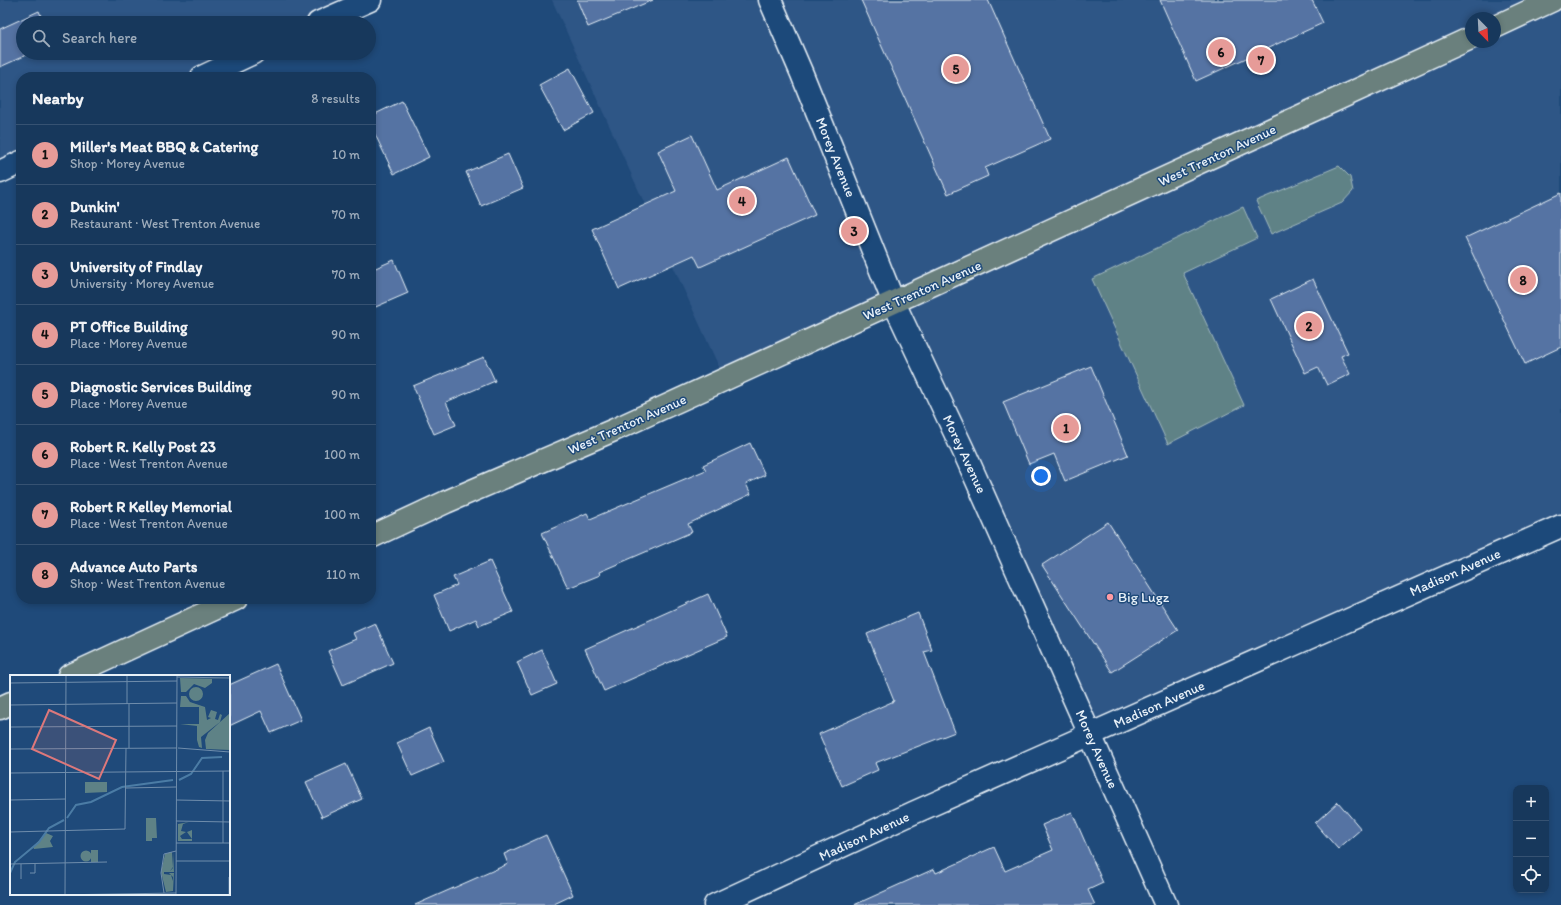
<!DOCTYPE html>
<meta charset="utf-8">
<style>
body{margin:0;font-family:Itim,sans-serif;background:#244365;color:#f1f3f6}
.controls{position:absolute;right:12px;bottom:12px;display:grid;overflow:hidden;border-radius:8px;box-shadow:0 2px 6px #0003}
.controls button{width:36px;height:36px;display:grid;place-items:center;padding:0;border:0;border-bottom:1px solid #365272;background:#17385c;color:#f1f3f6;font:20px sans-serif}
.compass{position:absolute;left:1465px;top:12px;width:36px;height:36px;border-radius:50%;background:#17385c;box-shadow:0 2px 6px #0003;rotate:156deg}
.you{position:absolute;left:1041px;top:476px;width:14px;height:14px;margin:-10px;border:3px solid #fff;border-radius:50%;background:#1a73e8;box-shadow:0 0 0 6px #1a73e833}
.badge{display:grid;place-items:center;width:26px;height:26px;border-radius:50%;background:#e69b98;color:#111;font-size:13px;font-weight:700}
.pin{position:absolute;translate:-50% -50%;border:2px solid #fff;box-shadow:0 1px 4px #0006}
.list{margin:0;padding:0;list-style:none}
h2{display:flex;justify-content:space-between;align-items:center;height:52px;margin:0;padding:0 16px;font-size:17px}
h2 small{font-size:13px;font-weight:400;color:#9eacbb}
.list li{display:grid;grid-template-columns:26px 1fr auto;gap:12px;align-items:center;box-sizing:border-box;height:60px;padding:0 16px;border-top:1px solid #365272}
.list b{display:block;font-size:15px;white-space:nowrap}
.list p{margin:0;font-size:13px;white-space:nowrap;color:#9eacbb}
.list em{font-size:13px;font-style:normal;color:#9eacbb}
.icon{flex:none;width:22px;height:22px;fill:none;stroke:currentColor;stroke-width:2;stroke-linecap:round;stroke-linejoin:round}
.map{position:relative;flex:none;width:1561px;height:905px;overflow:hidden}
.search{position:absolute;background:#17385c;box-shadow:0 2px 6px #0003;left:16px;top:16px;width:360px;height:44px;display:flex;align-items:center;gap:10px;box-sizing:border-box;padding:0 14px;border-radius:22px;color:#9eacbb;font-size:15px}
.panel{position:absolute;background:#17385c;box-shadow:0 2px 6px #0003;left:16px;top:72px;width:360px;height:532px;border-radius:16px}
.map>svg:first-child{display:block}
.built{fill:#2f5686;fill-rule:evenodd}
.green{fill:#5e8286;stroke:#a3babf}
.building{fill:#5473a3;stroke:#e8f1f8}
.lines{fill:none;stroke-linecap:round;stroke-linejoin:round}
.minor-casing{stroke:#e8f1f8;stroke-width:25}
.tertiary-casing{stroke:#e8f1f8;stroke-width:25}
.primary-casing{stroke:#e8f1f8;stroke-width:25}
.minor{stroke:#1f4a7a;stroke-width:22}
.tertiary{stroke:#1f4a7a;stroke-width:22}
.primary{stroke:#6a807d;stroke-width:22}
.poi-dot{fill:#ff9aa2;stroke:#1f4a7a;stroke-width:1.5}
.labels{text-anchor:middle;stroke-width:3;stroke-linejoin:round;paint-order:stroke}
.street-label{font-size:14px;fill:#e8f1f8;stroke:#1f4a7a}
.poi-label{font-size:14px;fill:#e8f1f8;stroke:#1f4a7a;text-anchor:start}
.inset-river{fill:none;stroke:#4b7ca5;stroke-width:2}
.inset-road{fill:none;stroke:#6f8dac;stroke-width:1}
.view{fill:#dd787b;fill-opacity:0.15;stroke:#dd787b;stroke-width:2}
.inset-edge{fill:none;stroke:#e8f1f8;stroke-width:2}
</style>
<div class="map">
<svg width="1561" height="905" viewBox="0 0 1561 905">
<rect width="100%" height="100%" fill="#1f4a7a"/>
<filter id="ink" filterUnits="userSpaceOnUse"><feTurbulence type="fractalNoise" baseFrequency=".025" numOctaves="2"/><feDisplacementMap in="SourceGraphic" scale="8" xChannelSelector="R" yChannelSelector="G"/><feConvolveMatrix kernelMatrix="1 2 1 2 8 2 1 2 1" color-interpolation-filters="sRGB"/></filter>
<g filter="url(#ink)">
<g class="built">
<path d="M 0,0 L 379,0 L 329,23 L 23,23 L 23,53 L 265,53 L 213,77 L 21,77 L 21,165 L 0,175 Z"/>
<path d="M 552,0 L 1561,0 L 1561,525 L 1091,734 L 895,303 L 725,380 ZM 1471,18 L 1495,18 L 1495,42 L 1471,42 Z"/>
</g>
<g class="green">
<path d="M 1339,166 L 1350,177 L 1353,191 L 1342,203 L 1271,234 L 1256,201 Z"/>
<path d="M 1243,207 L 1257,238 L 1183,273 L 1244,405 L 1168,444 L 1092,279 Z"/>
</g>
<g class="building">
<path d="M 577,0 L 653,0 L 588,27 Z"/>
<path d="M 861,0 L 988,0 L 1050,139 L 985,168 L 988,176 L 948,194 Z"/>
<path d="M 1160,0 L 1312,0 L 1323,23 L 1196,81 Z"/>
<path d="M 39,11 L 44,23 L 23,23 L 23,53 L 31,53 L 0,67 L 0,29 Z"/>
<path d="M 570,68 L 594,113 L 563,130 L 539,85 Z"/>
<path d="M 402,101 L 429,157 L 394,174 L 371,126 L 371,116 Z"/>
<path d="M 692,135 L 717,190 L 789,157 L 815,215 L 700,267 L 694,255 L 619,289 L 592,229 L 676,191 L 658,151 Z"/>
<path d="M 508,154 L 523,188 L 481,206 L 466,172 Z"/>
<path d="M 1561,193 L 1561,347 L 1525,364 L 1465,238 Z"/>
<path d="M 394,260 L 408,293 L 371,309 L 371,270 Z"/>
<path d="M 1313,279 L 1348,353 L 1341,356 L 1350,374 L 1327,385 L 1318,367 L 1305,373 L 1271,299 Z"/>
<path d="M 484,357 L 495,381 L 446,402 L 456,425 L 434,434 L 413,386 Z"/>
<path d="M 1091,366 L 1128,455 L 1065,481 L 1054,454 L 1029,464 L 1003,402 Z"/>
<path d="M 750,443 L 765,475 L 746,484 L 751,494 L 688,524 L 692,532 L 599,572 L 600,575 L 568,588 L 542,533 L 587,513 L 590,519 L 706,470 L 703,465 Z"/>
<path d="M 1108,522 L 1178,630 L 1112,672 L 1042,565 Z"/>
<path d="M 490,561 L 513,612 L 479,626 L 476,619 L 449,631 L 434,595 L 457,585 L 453,577 Z"/>
<path d="M 708,594 L 727,637 L 604,691 L 585,649 Z"/>
<path d="M 918,613 L 932,650 L 924,652 L 955,732 L 875,763 L 878,770 L 842,786 L 819,734 L 894,701 L 867,634 Z"/>
<path d="M 375,623 L 393,663 L 343,685 L 328,651 L 356,639 L 353,633 Z"/>
<path d="M 542,650 L 557,684 L 532,695 L 517,662 Z"/>
<path d="M 276,664 L 301,720 L 271,733 L 261,711 L 229,726 L 229,685 Z"/>
<path d="M 429,728 L 444,762 L 412,776 L 397,743 Z"/>
<path d="M 346,764 L 362,799 L 322,817 L 306,782 Z"/>
<path d="M 1338,802 L 1361,829 L 1338,849 L 1315,823 Z"/>
<path d="M 1072,812 L 1103,883 L 1088,890 L 1095,905 L 854,905 L 934,869 L 936,873 L 994,847 L 1005,871 L 1053,850 L 1042,825 Z"/>
<path d="M 546,835 L 573,895 L 552,905 L 415,905 L 508,864 L 504,854 Z"/>
</g>
<g class="lines">
<defs>
<g id="minor">
<path d="M 894,303 L 965,454 L 1166,905"/>
<path d="M 715,905 L 913,813 L 1561,526"/>
</g>
<g id="tertiary">
<path d="M 770,0 L 802,74 L 894,303"/>
<path d="M 318,23 L 370,0"/>
<path d="M 202,77 L 253,53"/>
<path d="M 0,172 L 21,162"/>
</g>
<g id="primary">
<path d="M 1495,27 L 1553,0"/>
<path d="M 371,537 L 446,502 L 614,430 L 1471,38"/>
<path d="M 69,676 L 236,599"/>
<path d="M 0,708 L 11,703"/>
</g>
</defs>
<use href="#minor" class="minor-casing"/>
<use href="#tertiary" class="tertiary-casing"/>
<use href="#primary" class="primary-casing"/>
<use href="#minor" class="minor"/>
<use href="#tertiary" class="tertiary"/>
<use href="#primary" class="primary"/>
</g>
</g>
<circle class="poi-dot" cx="1110" cy="597" r="4"/>
<g class="labels">
<g class="street-label">
<text transform="translate(1217 155) rotate(-25)" y="5">West Trenton Avenue</text>
<text transform="translate(836 157) rotate(68)" y="5">Morey Avenue</text>
<text transform="translate(922 290) rotate(-24)" y="5">West Trenton Avenue</text>
<text transform="translate(627 424) rotate(-24)" y="5">West Trenton Avenue</text>
<text transform="translate(965 454) rotate(65)" y="5">Morey Avenue</text>
<text transform="translate(1455 572) rotate(-24)" y="5">Madison Avenue</text>
<text transform="translate(1159 704) rotate(-24)" y="5">Madison Avenue</text>
<text transform="translate(1097 749) rotate(66)" y="5">Morey Avenue</text>
<text transform="translate(864 836) rotate(-25)" y="5">Madison Avenue</text>
</g>
<g class="poi-label">
<text x="1118" y="602">Big Lugz</text>
</g>
</g>
<g transform="translate(10 675)">
<rect width="220" height="220" fill="#1f4a7a"/>
<path d="M 170,3 L 220,4 L 202,4 L 202,8 L 195,13 L 184,9 L 176,17 L 171,17 ZM179 19a7 7 0 1 1 14 0a7 7 0 1 1-14 0ZM 171,21 L 176,21 L 180,27 L 195,32 L 197,45 L 201,43 L 198,42 L 201,35 L 207,37 L 205,44 L 208,45 L 210,39 L 212,40 L 210,47 L 191,62 L 192,73 L 189,72 L 187,65 L 187,51 L 170,49 L 189,49 L 189,32 L 170,32 ZM 220,38 L 220,75 L 196,74 L 195,65 L 198,58 ZM 75,107 L 97,107 L 97,117 L 75,118 ZM 136,143 L 146,143 L 147,163 L 142,163 L 142,166 L 136,166 ZM 179,147 L 173,149 L 171,156 L 176,157 L 170,161 L 172,164 L 182,164 L 177,157 L 182,155 L 182,149 L 182,166 L 168,166 L 168,149 ZM 36,158 L 43,161 L 40,166 L 43,172 L 24,174 L 23,172 ZM 81,175 L 88,175 L 88,187 L 81,187 ZM70.5 181a5.5 5.5 0 1 1 11 0a5.5 5.5 0 1 1-11 0ZM 162,177 L 163,192 L 160,196 L 163,193 L 163,177 L 164,197 L 154,197 L 154,199 L 161,200 L 163,206 L 163,202 L 159,198 L 164,198 L 163,216 L 156,217 L 151,197 L 155,179 Z" fill="#5e8286"/>
<path class="inset-river" d="M 169,105 L 181,99 L 192,83 L 212,82M 57,143 L 66,130 L 81,127 L 112,112 L 163,105M 0,198 L 5,187 L 29,167 L 39,153 L 54,145"/>
<path class="inset-road" d="M 167,2 L 220,3M 0,8 L 167,6M 117,29 L 117,0M 0,30 L 167,28M 0,52 L 167,51M 119,73 L 119,29M 168,73 L 220,77M 0,74 L 167,73M 0,98 L 220,96M 116,113 L 166,112M 0,125 L 56,124M 166,125 L 220,126M 166,146 L 220,147M 0,157 L 115,154 L 116,73M 166,168 L 220,168M 213,168 L 213,96M 166,186 L 220,186M 0,189 L 97,187M 11,189 L 11,204M 20,198 L 25,198 L 25,189M 154,218 L 151,198 L 154,179 L 166,176M 43,220 L 166,218M 55,220 L 56,0M 166,220 L 167,0M 219,220 L 219,202"/>
<path class="view" d="M 39,35 L 106,65 L 89,104 L 22,74 Z"/>
<rect width="220" height="220" class="inset-edge"/>
</g>
</svg>
<div class="controls">
<button>+</button>
<button>−</button>
<button><svg class="icon" aria-label="locate" viewBox="0 0 24 24"><circle cx="12" cy="12" r="6"/><path d="M12 2v4M12 18v4M2 12h4M18 12h4"/></svg></button>
</div>
<svg class="compass" viewBox="-18 -18 36 36"><path d="M0-13l5 13h-10z" fill="#e53935"/><path d="M0 13l5-13h-10z" fill="#9eacbb"/></svg>
<div class="you"></div>
<div class="pin badge" style="left:1066px;top:428px">1</div>
<div class="pin badge" style="left:1309px;top:326px">2</div>
<div class="pin badge" style="left:854px;top:231px">3</div>
<div class="pin badge" style="left:742px;top:201px">4</div>
<div class="pin badge" style="left:956px;top:69px">5</div>
<div class="pin badge" style="left:1221px;top:52px">6</div>
<div class="pin badge" style="left:1261px;top:60px">7</div>
<div class="pin badge" style="left:1523px;top:280px">8</div>
<div class="search"><svg class="icon" aria-label="search" viewBox="0 0 24 24"><circle cx="10" cy="10" r="6"/><path d="M15 15l6 6"/></svg>Search here</div>
<section class="panel">
<h2>Nearby<small>8 results</small></h2>
<ul class="list">
<li><span class="badge">1</span><div><b>Miller's Meat BBQ &amp; Catering</b><p>Shop · Morey Avenue</p></div><em>10 m</em></li>
<li><span class="badge">2</span><div><b>Dunkin'</b><p>Restaurant · West Trenton Avenue</p></div><em>70 m</em></li>
<li><span class="badge">3</span><div><b>University of Findlay</b><p>University · Morey Avenue</p></div><em>70 m</em></li>
<li><span class="badge">4</span><div><b>PT Office Building</b><p>Place · Morey Avenue</p></div><em>90 m</em></li>
<li><span class="badge">5</span><div><b>Diagnostic Services Building</b><p>Place · Morey Avenue</p></div><em>90 m</em></li>
<li><span class="badge">6</span><div><b>Robert R. Kelly Post 23</b><p>Place · West Trenton Avenue</p></div><em>100 m</em></li>
<li><span class="badge">7</span><div><b>Robert R Kelley Memorial</b><p>Place · West Trenton Avenue</p></div><em>100 m</em></li>
<li><span class="badge">8</span><div><b>Advance Auto Parts</b><p>Shop · West Trenton Avenue</p></div><em>110 m</em></li>
</ul>
</section>
</div>
